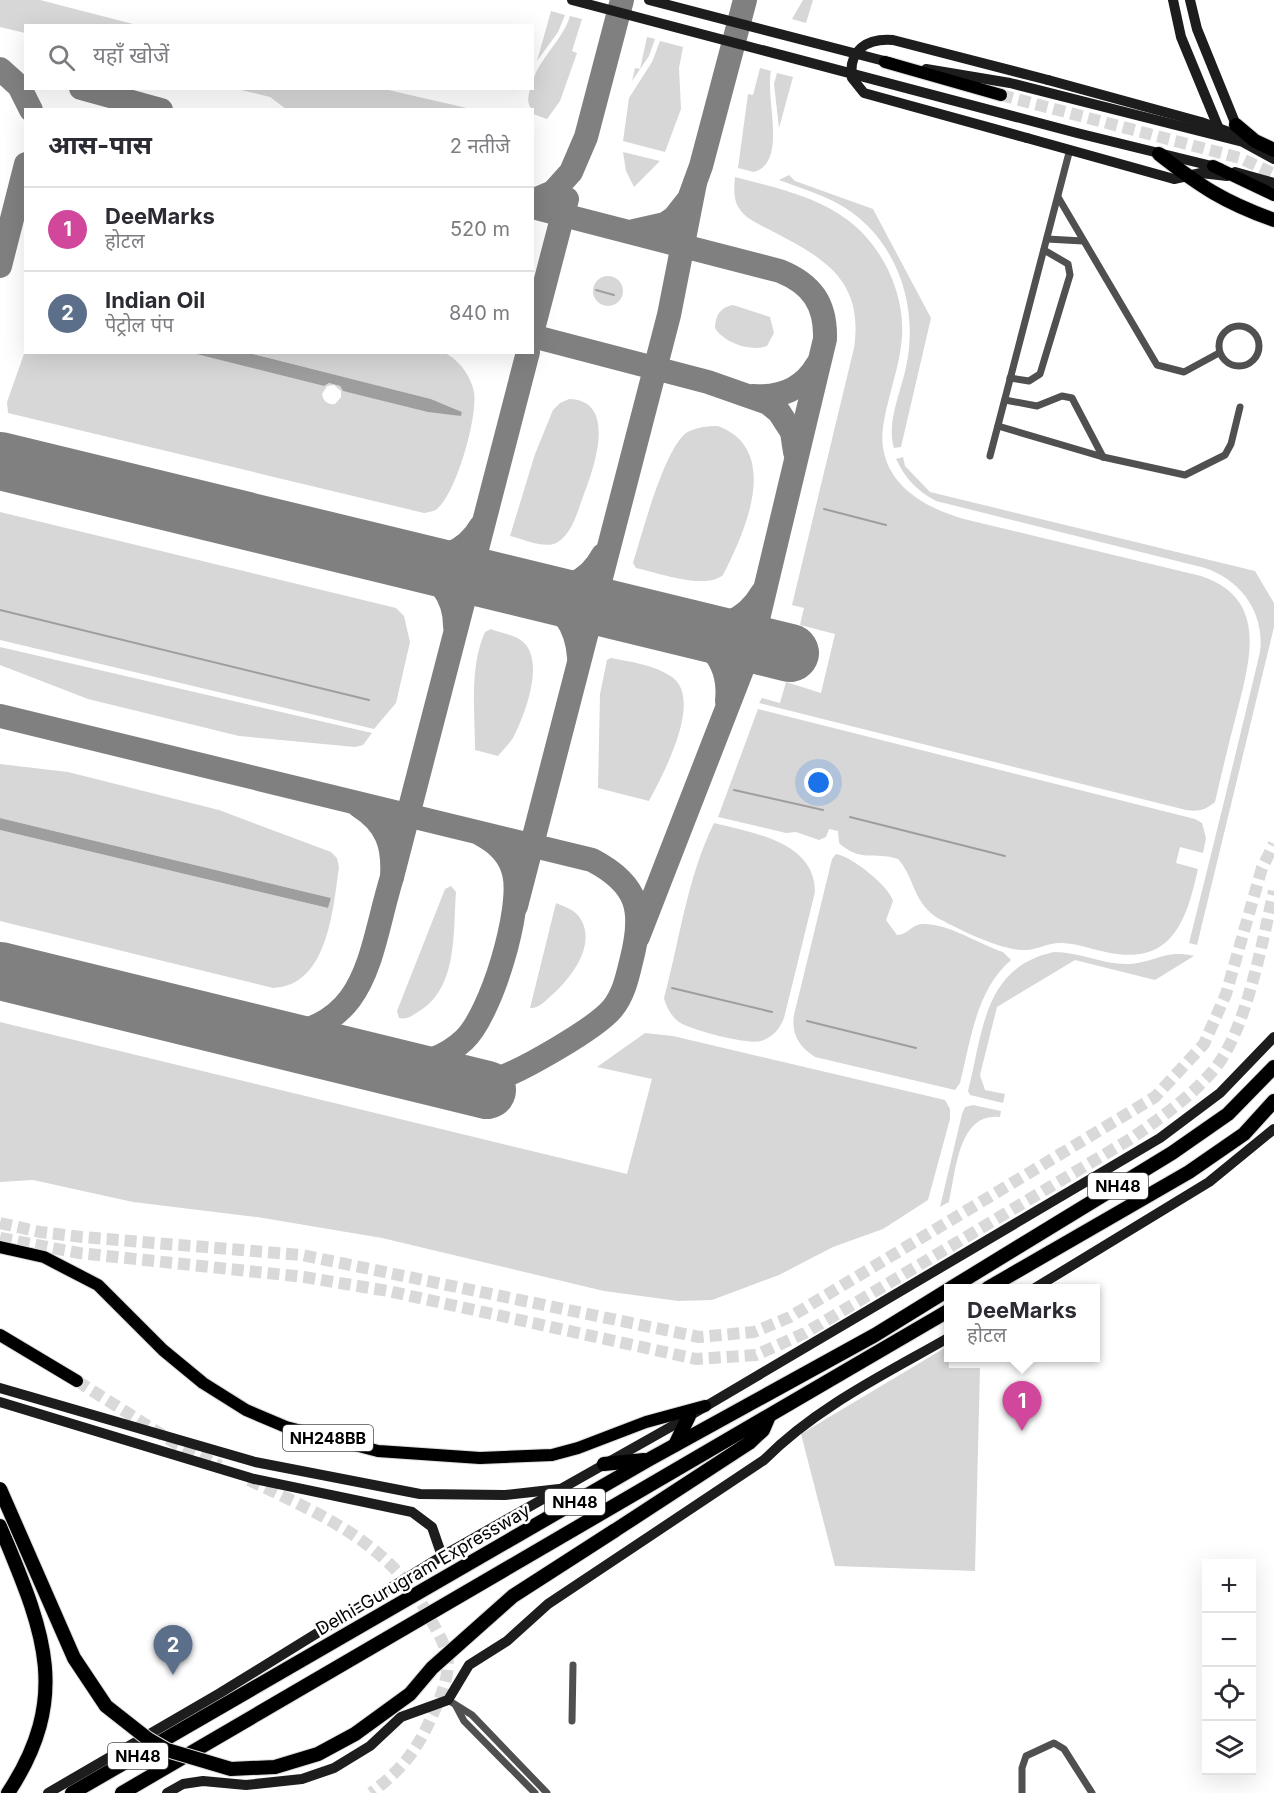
<!DOCTYPE html>
<html lang="hi">
<meta charset="utf-8">
<style>
body{margin:0;font-family:Inter,"Noto Sans Devanagari",sans-serif;background:#f2f2f3;color:#2b2b33}
.controls{position:absolute;right:18px;bottom:18px;display:grid;overflow:hidden;border-radius:0px;box-shadow:0 6px 24px #0002}
.controls button{width:54px;height:54px;display:grid;place-items:center;padding:0;border:0;border-bottom:2px solid #e1e1e2;background:#fff;color:#2b2b33;font:30px sans-serif}
.you{position:absolute;left:819px;top:783px;width:21px;height:21px;margin:-15px;border:4px solid #fff;border-radius:50%;background:#1a73e8;box-shadow:0 0 0 9px #1a73e833}
.badge{display:grid;place-items:center;width:39px;height:39px;border-radius:50%;background:#7c3aed;color:#fff;font-size:20px;font-weight:700}
.pin{position:absolute;translate:-50% -50px;filter:drop-shadow(0 2px 3px #0008)}
.pin::after{content:'';position:absolute;top:32px;width:21px;height:18px;background:inherit;clip-path:polygon(0 0,100% 0,50% 100%)}
.popup{position:absolute;left:944px;top:1284px;width:156px;height:78px;box-sizing:border-box;display:grid;place-content:center;border-radius:0px;background:#fff;filter:drop-shadow(0 2px 4px #0005);font-size:20px;white-space:nowrap;color:#7c7c81}
.popup b{font-size:22px;color:#2b2b33}
.popup::after{content:'';position:absolute;left:50%;top:100%;margin-left:-12px;border:12px solid transparent;border-top-color:#fff}
.list{margin:0;padding:0;list-style:none}
h2{display:flex;justify-content:space-between;align-items:center;height:78px;margin:0;padding:0 24px;font-size:26px}
h2 small{font-size:20px;font-weight:400;color:#7c7c81}
.list li{display:grid;grid-template-columns:39px 1fr auto;gap:18px;align-items:center;box-sizing:border-box;height:84px;padding:0 24px;border-top:2px solid #e1e1e2}
.list b{display:block;font-size:22px;white-space:nowrap}
.list p{margin:0;font-size:20px;white-space:nowrap;color:#7c7c81}
.list em{font-size:20px;font-style:normal;color:#7c7c81}
.icon{flex:none;width:33px;height:33px;fill:none;stroke:currentColor;stroke-width:2;stroke-linecap:round;stroke-linejoin:round}
.map{position:relative;flex:none;width:1274px;height:1793px;overflow:hidden}
.search{position:absolute;background:#fff;box-shadow:0 6px 24px #0002;left:24px;top:24px;width:510px;height:66px;display:flex;align-items:center;gap:15px;box-sizing:border-box;padding:0 21px;border-radius:0px;color:#7c7c81;font-size:22px}
.panel{position:absolute;background:#fff;box-shadow:0 6px 24px #0002;left:24px;top:108px;width:510px;height:246px;border-radius:0px}
.map>svg:first-child{display:block}
.green{fill:#d7d7d7;fill-rule:evenodd}
.water{fill:#9e9e9e}
.lines{fill:none;stroke-linecap:round;stroke-linejoin:round}
.stream{stroke:#9e9e9e;stroke-width:2}
.taxiway{stroke:#808080;stroke-width:24}
.runway{stroke:#808080;stroke-width:58}
.trunk-tunnel{stroke:#d9d9d9;stroke-width:12;stroke-dasharray:12 6;stroke-linecap:butt}
.trunk-casing{stroke:#dbdbdb;stroke-width:14}
.motorway-casing{stroke:#dbdbdb;stroke-width:16}
.minor{stroke:#505050;stroke-width:7}
.secondary{stroke:#1d1d1d;stroke-width:10}
.trunk{stroke:#000;stroke-width:12}
.motorway{stroke:#000;stroke-width:14}
.motorway-bridge-casing{stroke:#dbdbdb;stroke-width:16;stroke-linecap:butt}
.secondary-bridge{stroke:#1d1d1d;stroke-width:10}
.motorway-bridge{stroke:#000;stroke-width:14}
.labels{text-anchor:middle;stroke-width:5;stroke-linejoin:round;paint-order:stroke}
.shield{fill:#fff;stroke:#4c4c4c;stroke-width:1.5}
.shield-label{font-size:16px;font-weight:bold;fill:#000}
.street-label{font-size:18px;fill:#000;stroke:#fff}
</style>
<div class="map">
<svg width="1274" height="1793" viewBox="0 0 1274 1793">
<rect width="100%" height="100%" fill="#fff"/>
<g class="green">
<path d="M 0,0 L 40,0 L 137,25 L 26,26 L 25,33 L 0,27 Z"/>
<path d="M 803,0 L 813,0 L 806,23 L 792,19 Z"/>
<path d="M 551,11 L 565,15 L 558,32 L 537,61 Z"/>
<path d="M 570,16 L 582,19 L 572,51 L 577,53 L 560,101 L 547,119 L 533,114 C 532,105 525,107 530,89 L 532,88 C 532,65 563,41 570,16 Z"/>
<path d="M 647,37 L 655,39 L 649,56 L 632,81 L 635,68 L 640,69 Z"/>
<path d="M 660,41 L 683,47 L 679,68 L 681,109 L 665,152 L 623,141 L 629,98 L 652,62 Z"/>
<path d="M 760,68 L 771,71 C 765,99 788,162 754,172 L 738,168 L 748,94 L 753,95 Z"/>
<path d="M 777,73 L 793,77 L 779,128 L 774,84 Z"/>
<path d="M 237,89 L 384,89 L 471,109 L 286,109 L 270,97 Z"/>
<path d="M 623,152 L 660,161 L 634,187 L 626,171 Z"/>
<path d="M 789,175 L 795,181 L 873,209 L 931,318 L 901,447 L 894,448 C 886,423 901,392 906,367 C 920,304 895,233 835,202 C 817,193 798,187 779,180 Z"/>
<path d="M 735,177 C 773,187 817,196 849,221 C 883,247 905,294 902,337 C 900,365 889,393 884,421 C 873,477 918,506 964,519 L 1201,576 C 1269,599 1250,659 1237,712 C 1229,742 1222,772 1215,802 C 1205,810 1199,812 1186,810 L 759,703 L 762,698 L 780,703 L 786,682 L 821,693 L 835,634 L 800,625 L 804,608 L 792,605 L 854,348 C 864,280 824,258 772,231 C 761,225 745,219 739,208 C 733,199 734,187 735,177 Z"/>
<circle cx="608" cy="291" r="15"/>
<path d="M 733,305 L 770,317 L 774,333 L 767,346 C 751,352 724,343 715,328 C 715,315 721,307 733,305 Z"/>
<path d="M 25,351 L 192,353 L 324,386 L 329,383 L 340,386 L 343,391 L 461,416 L 462,412 L 431,399 L 249,353 L 445,353 C 459,360 471,376 474,392 C 478,417 456,494 437,509 C 433,512 428,512 424,513 L 8,413 L 7,402 ZM 334,385 L 341,391 L 341,397 L 335,404 C 328,405 323,401 322,394 L 327,386 Z"/>
<path d="M 569,399 C 618,400 594,468 584,494 C 578,510 573,532 558,542 C 546,550 523,539 510,536 L 535,454 L 553,410 L 560,403 Z"/>
<path d="M 718,426 C 782,450 745,532 723,575 C 706,590 658,573 636,568 L 633,563 C 642,534 664,450 686,433 C 696,427 707,426 718,426 Z"/>
<path d="M 903,457 L 905,466 L 930,492 L 1255,571 L 1274,603 L 1274,627 L 1197,945 L 1189,943 C 1213,847 1237,749 1260,652 C 1265,613 1241,580 1205,568 L 936,501 C 917,491 905,478 896,459 Z"/>
<path d="M 0,512 L 396,608 L 404,616 L 410,642 L 396,703 L 374,729 L 0,640 Z"/>
<path d="M 491,629 C 500,633 515,635 522,641 C 546,660 525,715 513,738 C 509,744 503,750 498,756 L 475,750 C 475,712 469,668 485,632 Z"/>
<path d="M 0,647 L 372,733 L 363,745 L 355,747 L 239,736 L 88,699 L 0,665 Z"/>
<path d="M 611,658 C 631,662 655,665 672,677 C 704,700 662,776 649,801 L 598,788 L 600,694 L 607,660 Z"/>
<path d="M 758,709 L 1195,819 L 1202,823 L 1206,838 L 1203,853 L 1180,847 L 1176,863 L 1198,869 C 1188,913 1176,962 1117,954 C 1099,952 1081,944 1063,943 C 1049,942 1039,949 1027,950 C 1003,952 956,928 936,917 C 912,900 915,878 898,859 C 873,851 861,863 839,843 L 838,831 L 829,829 L 826,837 L 819,840 L 796,832 L 786,833 L 718,817 Z"/>
<path d="M 0,764 L 68,772 L 219,810 L 331,852 L 337,858 L 339,867 C 333,909 328,986 273,988 L 0,921 L 0,830 L 328,908 L 331,898 L 0,818 Z"/>
<path d="M 714,823 C 752,833 815,841 815,892 L 784,1018 C 779,1030 773,1037 761,1041 C 747,1045 691,1030 679,1022 C 671,1016 666,1007 664,998 C 680,939 687,878 714,823 Z"/>
<path d="M 836,854 C 851,856 889,886 893,901 L 886,920 L 897,935 C 908,935 912,924 922,924 C 949,923 978,944 1003,952 L 1011,960 C 976,990 971,1040 960,1083 L 955,1090 L 815,1057 C 799,1047 791,1034 794,1015 L 832,859 Z"/>
<path d="M 451,886 L 456,892 C 453,931 458,986 421,1010 C 413,1015 408,1020 399,1018 L 397,1011 L 445,889 Z"/>
<path d="M 556,903 C 565,907 574,909 580,918 C 597,944 572,977 553,994 C 546,1000 539,1009 530,1008 Z"/>
<path d="M 1054,952 C 1080,952 1104,965 1129,964 C 1156,962 1166,949 1194,956 L 1155,980 L 1075,960 L 997,1007 L 980,1075 L 985,1090 L 1005,1094 L 1003,1103 L 970,1095 L 968,1091 C 983,1033 983,967 1054,952 Z"/>
<path d="M 0,1022 L 627,1174 L 652,1079 L 597,1067 L 645,1033 L 673,1036 L 945,1100 L 950,1109 L 950,1119 L 928,1200 L 883,1229 L 833,1247 L 779,1275 L 712,1300 L 678,1301 L 604,1291 L 382,1238 L 257,1217 L 133,1202 L 33,1180 L 0,1182 Z"/>
<path d="M 973,1105 L 1001,1111 L 1000,1117 C 958,1112 956,1172 949,1202 L 940,1207 L 962,1114 L 965,1107 Z"/>
<path d="M 948,1346 L 949,1368 L 980,1368 L 975,1571 L 835,1566 L 801,1434 Z"/>
</g>
<g class="water">
<path d="M 192,353 L 249,353 L 431,399 L 462,412 L 461,416 L 428,412 L 343,391 L 340,386 L 329,383 L 324,386 Z"/>
<path d="M 0,818 L 331,898 L 328,908 L 0,830 Z"/>
</g>
<g class="lines">
<g class="stream">
<path d="M 596,290 L 614,295"/>
<path d="M 824,509 L 886,525"/>
<path d="M 0,610 L 369,700"/>
<path d="M 734,790 L 823,810"/>
<path d="M 850,817 L 1005,856"/>
<path d="M 672,988 L 772,1012"/>
<path d="M 807,1021 L 916,1048"/>
</g>
<g class="taxiway">
<path d="M 0,69 L 19,86 L 31,110"/>
<path d="M 81,88 L 161,110"/>
<path d="M 532,201 L 553,192 L 571,172 L 586,137 L 622,0"/>
<path d="M 532,207 L 780,271 C 812,284 826,304 825,339 L 752,644 L 638,937"/>
<path d="M 634,231 L 665,224 L 674,218 L 689,199 L 701,166 L 745,0"/>
<path d="M 0,266 L 26,164"/>
<path d="M 532,333 L 567,199"/>
<path d="M 532,336 L 708,382 L 768,403 L 779,412 L 792,432 L 795,452"/>
<path d="M 753,396 C 780,398 803,389 817,365"/>
<path d="M 408,560 C 439,560 465,554 481,526"/>
<path d="M 410,560 C 436,575 455,594 455,626"/>
<path d="M 530,590 C 562,591 587,585 603,555"/>
<path d="M 532,590 C 561,604 577,625 579,657"/>
<path d="M 679,626 C 711,641 731,664 727,701"/>
<path d="M 688,628 C 720,629 745,622 762,593"/>
<path d="M 0,716 L 592,860 C 640,885 644,912 631,962 C 627,979 623,996 612,1009 C 595,1029 520,1072 494,1080 C 482,1083 470,1083 458,1083"/>
<path d="M 392,877 L 528,352"/>
<path d="M 516,906 L 669,315 L 695,183"/>
<path d="M 267,1036 C 370,1032 368,955 392,877 C 394,845 387,824 359,806"/>
<path d="M 397,1068 C 422,1064 445,1058 464,1040 C 491,1015 523,909 514,873 C 510,856 497,843 482,835"/>
</g>
<g class="runway">
<path d="M 0,461 L 790,653"/>
<path d="M 0,971 L 487,1090"/>
</g>
<g class="trunk-tunnel">
<path d="M 1001,95 L 1240,158 L 1274,174"/>
<path d="M 0,1223 L 40,1232 L 82,1237 L 302,1255 L 699,1337 L 754,1332 L 790,1317 L 1155,1097 L 1204,1044 L 1226,994 L 1262,868 L 1274,844"/>
<path d="M 0,1238 L 79,1253 L 304,1277 L 388,1291 L 696,1359 L 756,1355 L 805,1333 L 1132,1138 C 1160,1118 1188,1099 1211,1073 C 1246,1035 1262,942 1274,891"/>
<path d="M 77,1381 L 178,1445 L 220,1466"/>
<path d="M 249,1480 C 324,1516 393,1544 432,1622 C 439,1634 448,1650 448,1664 C 447,1683 440,1699 432,1716 C 416,1752 402,1769 371,1793"/>
</g>
<defs>
<g id="trunk">
<path d="M 885,62 L 1001,95"/>
<path d="M 1213,166 L 1274,195"/>
<path d="M 0,1247 L 44,1257 L 98,1285 L 163,1350 L 203,1383 L 246,1410 L 286,1427 L 378,1451 L 480,1458 L 552,1455 L 578,1448 L 646,1422 L 705,1406"/>
<path d="M 0,1335 L 77,1381"/>
</g>
<g id="motorway">
<path d="M 1236,125 L 1255,141 L 1274,150"/>
<path d="M 1159,154 C 1201,187 1224,202 1274,220"/>
<path d="M 951,1288 L 1172,1153 L 1228,1114 L 1274,1067"/>
<path d="M 988,1288 L 1189,1172 L 1244,1134 L 1274,1101"/>
<path d="M 675,1445 L 689,1416"/>
<path d="M 604,1464 L 644,1460"/>
<path d="M 0,1526 C 41,1626 74,1693 8,1793"/>
<path d="M 614,1531 L 749,1443 L 763,1430 L 769,1416"/>
<path d="M 72,1793 L 648,1460 L 875,1335 L 948,1290"/>
<path d="M 122,1793 L 948,1311"/>
</g>
</defs>
<use href="#trunk" class="trunk-casing"/>
<use href="#motorway" class="motorway-casing"/>
<g class="minor">
<path d="M 1058,197 L 1157,365 L 1184,372 L 1219,353"/>
<path d="M 1047,239 L 1083,241"/>
<circle cx="1239" cy="346" r="20"/>
<path d="M 1010,378 L 1029,381 L 1040,374 L 1070,275 L 1068,264 L 1044,250"/>
<path d="M 1005,400 L 1037,406 L 1062,396 L 1072,398 L 1103,457"/>
<path d="M 998,426 L 1103,457 L 1185,475 L 1225,455 L 1231,444 L 1240,407"/>
<path d="M 990,456 L 1070,149"/>
<path d="M 448,1700 L 472,1715 L 547,1793"/>
<path d="M 456,1706 L 464,1721 L 535,1793"/>
<path d="M 572,1721 L 573,1665"/>
<path d="M 1022,1793 L 1022,1768 L 1026,1756 L 1054,1743 L 1064,1749 L 1092,1793"/>
</g>
<g class="secondary">
<path d="M 572,0 L 1077,133 L 1220,168"/>
<path d="M 649,0 L 892,63"/>
<path d="M 1173,0 L 1181,37 L 1219,129"/>
<path d="M 1190,0 L 1197,29 L 1238,130"/>
<path d="M 926,69 L 1010,83 L 1243,142 L 1274,159"/>
<path d="M 1048,80 L 1201,122 L 1240,136"/>
<path d="M 1027,138 L 1174,179 L 1201,173 L 1227,176"/>
<path d="M 1235,172 L 1274,183"/>
<path d="M 1035,1288 L 1209,1182 L 1274,1129"/>
<path d="M 0,1388 L 255,1462 L 420,1494 L 505,1495 L 559,1489"/>
<path d="M 0,1402 L 254,1479 L 412,1512 L 432,1527 L 442,1556"/>
<path d="M 48,1793 L 220,1693 L 442,1556 L 674,1425 L 1160,1138 L 1220,1093 L 1274,1037"/>
<path d="M 167,1793 L 183,1784 L 203,1781 L 246,1785 L 302,1779 L 334,1768 L 370,1746 L 401,1717 L 448,1700 L 469,1665 L 507,1641 L 548,1604 L 764,1460 C 815,1408 885,1374 948,1338"/>
</g>
<use href="#trunk" class="trunk"/>
<use href="#motorway" class="motorway"/>
<defs>
<path id="motorway-bridge" d="M 0,1489 L 74,1658 L 106,1706 L 148,1739 L 167,1750 L 231,1769 L 275,1767 L 318,1754 L 355,1734 L 410,1694 L 432,1668 L 513,1596 L 614,1531"/>
</defs>
<use href="#motorway-bridge" class="motorway-bridge-casing"/>
<path class="secondary-bridge" d="M 1027,138 L 864,93 L 852,78 C 848,50 867,38 893,40 L 1048,80"/>
<use href="#motorway-bridge" class="motorway-bridge"/>
</g>
<g class="labels">
<g class="shield">
<rect x="1088" y="1173" width="60" height="26" rx="4.5"/>
<rect x="283" y="1425" width="90" height="26" rx="4.5"/>
<rect x="545" y="1489" width="60" height="26" rx="4.5"/>
<rect x="108" y="1743" width="60" height="26" rx="4.5"/>
</g>
<g class="shield-label">
<text x="1118" y="1192">NH48</text>
<text x="328" y="1444">NH248BB</text>
<text x="575" y="1508">NH48</text>
<text x="138" y="1762">NH48</text>
</g>
<g class="street-label">
<text transform="translate(423 1570) rotate(-30)" y="6">Delhi-Gurugram Expressway</text>
</g>
</g>
</svg>
<div class="controls">
<button>+</button>
<button>−</button>
<button><svg class="icon" aria-label="locate" viewBox="0 0 24 24"><circle cx="12" cy="12" r="6"/><path d="M12 2v4M12 18v4M2 12h4M18 12h4"/></svg></button>
<button><svg class="icon" aria-label="layers" viewBox="0 0 24 24"><path d="M12 4l9 5-9 5-9-5zM3 14l9 5 9-5"/></svg></button>
</div>
<div class="you"></div>
<div class="pin badge" style="left:1022px;top:1431px;background:#d1479c">1</div>
<div class="popup"><b>DeeMarks</b>होटल</div>
<div class="pin badge" style="left:173px;top:1675px;background:#5c6f8a">2</div>
<div class="search"><svg class="icon" aria-label="search" viewBox="0 0 24 24"><circle cx="10" cy="10" r="6"/><path d="M15 15l6 6"/></svg>यहाँ खोजें</div>
<section class="panel">
<h2>आस-पास<small>2 नतीजे</small></h2>
<ul class="list">
<li><span class="badge" style="background:#d1479c">1</span><div><b>DeeMarks</b><p>होटल</p></div><em>520 m</em></li>
<li><span class="badge" style="background:#5c6f8a">2</span><div><b>Indian Oil</b><p>पेट्रोल पंप</p></div><em>840 m</em></li>
</ul>
</section>
</div>
